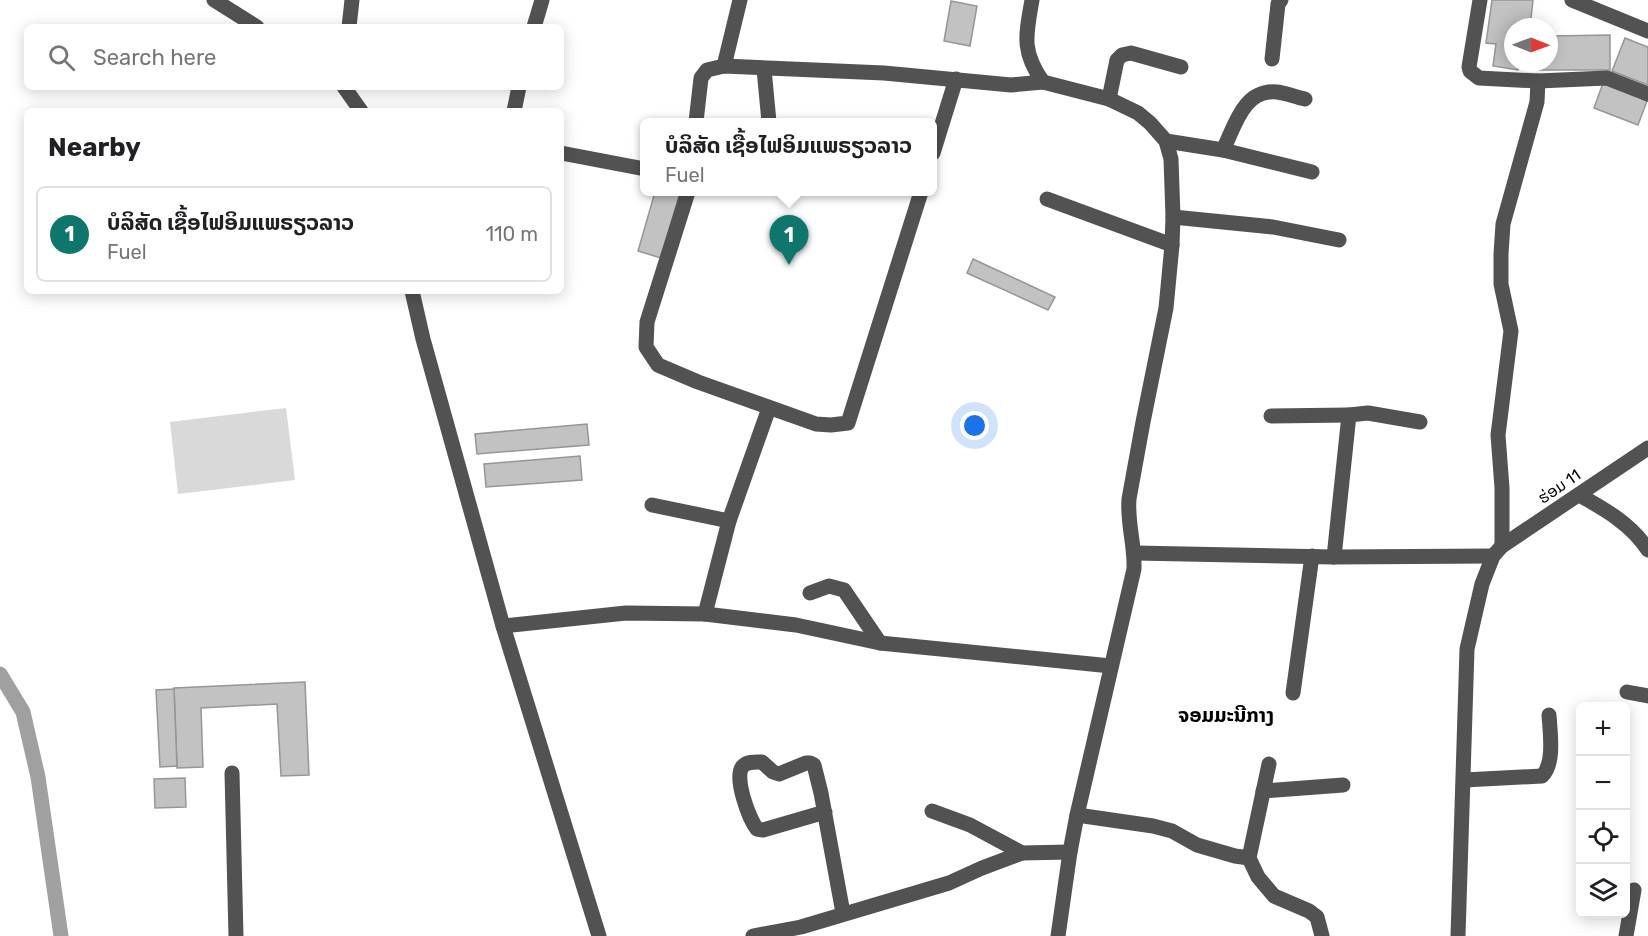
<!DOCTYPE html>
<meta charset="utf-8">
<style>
body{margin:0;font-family:Rubik,"Noto Sans Lao",sans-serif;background:#f6f6f6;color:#202124}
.controls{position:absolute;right:18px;bottom:18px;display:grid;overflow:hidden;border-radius:9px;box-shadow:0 3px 15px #0003}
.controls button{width:54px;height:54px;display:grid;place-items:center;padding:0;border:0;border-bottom:2px solid #e0e0e0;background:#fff;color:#202124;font:30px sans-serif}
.compass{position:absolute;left:1504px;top:18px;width:54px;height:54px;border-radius:50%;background:#fff;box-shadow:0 3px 15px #0003;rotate:91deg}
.you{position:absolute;left:975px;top:426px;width:21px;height:21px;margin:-15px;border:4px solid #fff;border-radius:50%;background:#1a73e8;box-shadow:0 0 0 9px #1a73e833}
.badge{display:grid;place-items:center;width:39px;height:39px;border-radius:50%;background:#0f766e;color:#fff;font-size:20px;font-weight:700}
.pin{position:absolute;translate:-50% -50px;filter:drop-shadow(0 2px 3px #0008)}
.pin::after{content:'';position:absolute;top:32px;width:21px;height:18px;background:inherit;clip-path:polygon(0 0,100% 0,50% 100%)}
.popup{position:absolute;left:640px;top:118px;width:297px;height:78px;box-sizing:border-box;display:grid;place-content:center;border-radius:9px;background:#fff;filter:drop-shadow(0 2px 4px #0005);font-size:20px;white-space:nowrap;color:#757577}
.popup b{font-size:22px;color:#202124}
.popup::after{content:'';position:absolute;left:50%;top:100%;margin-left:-12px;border:12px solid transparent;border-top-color:#fff}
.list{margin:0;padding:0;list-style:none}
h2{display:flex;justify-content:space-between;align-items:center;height:78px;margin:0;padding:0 24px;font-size:26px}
h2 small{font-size:20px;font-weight:400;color:#757577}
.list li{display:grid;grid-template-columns:39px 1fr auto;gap:18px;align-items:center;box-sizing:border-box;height:96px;margin:0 12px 12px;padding:0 12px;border:2px solid #e0e0e0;border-radius:9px}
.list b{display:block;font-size:22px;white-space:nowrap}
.list p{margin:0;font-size:20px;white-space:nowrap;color:#757577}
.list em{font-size:20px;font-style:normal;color:#757577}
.icon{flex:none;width:33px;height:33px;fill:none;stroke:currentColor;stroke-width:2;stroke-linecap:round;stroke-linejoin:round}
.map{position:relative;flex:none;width:1648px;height:936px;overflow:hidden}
.search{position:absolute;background:#fff;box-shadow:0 3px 15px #0003;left:24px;top:24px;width:540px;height:66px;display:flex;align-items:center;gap:15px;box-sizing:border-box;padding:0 21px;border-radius:9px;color:#757577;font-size:22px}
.panel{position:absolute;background:#fff;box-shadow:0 3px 15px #0003;left:24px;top:108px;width:540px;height:186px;border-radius:9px}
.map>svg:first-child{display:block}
.green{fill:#d9d9d9}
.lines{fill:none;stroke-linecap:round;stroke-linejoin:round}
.canal{stroke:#a0a0a0;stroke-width:15}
.building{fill:#c2c2c2;stroke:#969696;stroke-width:1.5}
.minor{stroke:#525252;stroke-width:15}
.labels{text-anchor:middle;stroke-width:5;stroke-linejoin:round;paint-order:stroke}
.street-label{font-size:16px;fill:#000;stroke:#fff}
.quarter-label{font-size:20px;font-weight:bold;fill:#000;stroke:#fff}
</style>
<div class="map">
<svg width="1648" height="936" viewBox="0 0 1648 936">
<rect width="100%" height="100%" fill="#fff"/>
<path class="green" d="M 286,408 L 295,480 L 178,494 L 170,422 Z"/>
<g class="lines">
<path class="canal" d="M 0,674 L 23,712 L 38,777 L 61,936"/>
</g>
<g class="building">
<path d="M 1492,0 L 1533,0 L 1530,27 L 1513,27 L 1513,63 L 1519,63 L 1518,70 L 1493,66 L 1496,44 L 1486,43 Z"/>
<path d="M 951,1 L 977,6 L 970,46 L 944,41 Z"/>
<path d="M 1610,35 L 1610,70 L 1532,70 L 1532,63 L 1549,63 L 1549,36 Z"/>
<path d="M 1625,38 L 1648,47 L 1648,85 L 1612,71 Z"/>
<path d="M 1603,83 L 1647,101 L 1638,125 L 1594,108 Z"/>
<path d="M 655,192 L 680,192 L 661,258 L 638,251 Z"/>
<path d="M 973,259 L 1055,297 L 1048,310 L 967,273 Z"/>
<path d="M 587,424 L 589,445 L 477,454 L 475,434 Z"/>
<path d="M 580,456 L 582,480 L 486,487 L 484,464 Z"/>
<path d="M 305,682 L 309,775 L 281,776 L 277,704 L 201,708 L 203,767 L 177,768 L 174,688 Z"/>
<path d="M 174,689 L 177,766 L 160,767 L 156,690 Z"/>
<path d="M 185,778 L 186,807 L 155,808 L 154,779 Z"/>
</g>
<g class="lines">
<g class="minor">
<path d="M 214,0 L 257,27"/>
<path d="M 1032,0 C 1026,35 1021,51 1043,82"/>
<path d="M 1480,0 L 1469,67 L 1470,71 L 1479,78 L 1538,81 L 1607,78 L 1648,94"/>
<path d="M 1572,0 L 1648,31"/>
<path d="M 349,27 L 352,0"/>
<path d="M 534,27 L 542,0"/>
<path d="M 1272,59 L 1278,4 L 1281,0"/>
<path d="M 724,66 L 740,0"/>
<path d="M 764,69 L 769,122"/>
<path d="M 344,87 L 361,111"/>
<path d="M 1109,99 L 1117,60 L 1122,55 L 1131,53 L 1181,67"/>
<path d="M 514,111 L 519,87"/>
<path d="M 696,122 L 701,78 L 707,70 L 724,66 L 884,73 L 1011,85 L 1043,82 L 1109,99 L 1138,113 L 1150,123 L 1166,141 L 1171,159 L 1173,217 L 1172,245 L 1166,308 L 1143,422 L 1129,499 C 1127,523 1135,545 1134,569 L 1077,815 L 1070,852 L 1058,936"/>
<path d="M 1166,141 L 1223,150 L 1312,172"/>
<path d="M 1223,150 C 1235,126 1243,89 1277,92 C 1286,93 1296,97 1305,99"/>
<path d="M 561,153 L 645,169"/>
<path d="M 933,153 L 956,79"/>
<path d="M 688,192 L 647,322 L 646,347 L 658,365 L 698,382 L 816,424 L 831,425 L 848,423 L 921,192"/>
<path d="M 1047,199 L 1172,245"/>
<path d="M 1173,217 L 1273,227 L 1339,240"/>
<path d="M 412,291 L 423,339 L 503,626 L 599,936"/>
<path d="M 1271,416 L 1349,415"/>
<path d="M 1579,495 C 1605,509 1632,525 1648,550"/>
<path d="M 652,505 L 729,521"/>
<path d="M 1502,546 L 1502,488 L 1498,435 L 1511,331 L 1501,284 L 1501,254 L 1503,224 L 1537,102 L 1538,81"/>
<path d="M 1135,553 L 1334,557 L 1493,556"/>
<path d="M 1334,557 L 1349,415 L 1368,413 L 1420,422"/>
<path d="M 810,593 L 829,586 L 844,590 L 880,643"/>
<path d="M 705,614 L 729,521 L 769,408"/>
<path d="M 503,626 L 626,613 L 705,614 L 796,625 L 880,643 L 1111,666"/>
<path d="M 1627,692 L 1648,696"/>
<path d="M 1293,693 L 1312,556"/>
<path d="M 1269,764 L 1249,858 L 1258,877 L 1274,896 L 1309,911 L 1317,917 L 1322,936"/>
<path d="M 232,773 L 236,936"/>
<path d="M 1464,780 L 1542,776 C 1555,764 1550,732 1549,715"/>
<path d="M 1263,791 L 1343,785"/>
<path d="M 932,811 L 970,825 L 1022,853"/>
<path d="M 825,812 L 763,830 L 757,829 C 749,819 733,776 743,766 C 748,761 756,762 762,762 L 773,772 L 779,774 L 806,763 L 810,763 L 814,765 L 821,793 L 843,913"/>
<path d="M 1077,815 L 1153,826 L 1172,831 L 1197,845 L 1235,856 L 1249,858"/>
<path d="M 753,936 L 801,927 L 949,883 L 982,868 L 1022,853 L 1070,852"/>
<path d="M 1458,936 L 1467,649 L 1482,584 L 1493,556 L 1502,546 L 1648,448"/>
<path d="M 1626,936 L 1634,890"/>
</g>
</g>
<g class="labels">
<g class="street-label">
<text transform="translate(1559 486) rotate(-34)" y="6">ຮ່ອມ 11</text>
</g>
<g class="quarter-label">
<text x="1226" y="722">ຈອມມະນີກາງ</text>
</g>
</g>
</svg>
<div class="controls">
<button>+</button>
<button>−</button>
<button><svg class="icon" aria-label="locate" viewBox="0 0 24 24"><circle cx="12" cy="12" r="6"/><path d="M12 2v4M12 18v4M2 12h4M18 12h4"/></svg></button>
<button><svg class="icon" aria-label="layers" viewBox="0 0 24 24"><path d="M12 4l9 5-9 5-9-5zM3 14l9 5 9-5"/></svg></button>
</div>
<svg class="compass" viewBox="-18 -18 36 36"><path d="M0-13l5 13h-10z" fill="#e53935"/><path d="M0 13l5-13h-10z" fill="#757577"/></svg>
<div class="you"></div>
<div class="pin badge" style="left:789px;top:265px">1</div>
<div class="popup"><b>ບໍລິສັດ ເຊື້ອໄຟອິມແພຣຽວລາວ</b>Fuel</div>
<div class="search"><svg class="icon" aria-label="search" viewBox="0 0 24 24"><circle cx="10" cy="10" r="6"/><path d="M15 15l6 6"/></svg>Search here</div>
<section class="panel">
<h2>Nearby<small></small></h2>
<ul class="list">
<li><span class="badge">1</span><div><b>ບໍລິສັດ ເຊື້ອໄຟອິມແພຣຽວລາວ</b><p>Fuel</p></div><em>110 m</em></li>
</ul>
</section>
</div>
